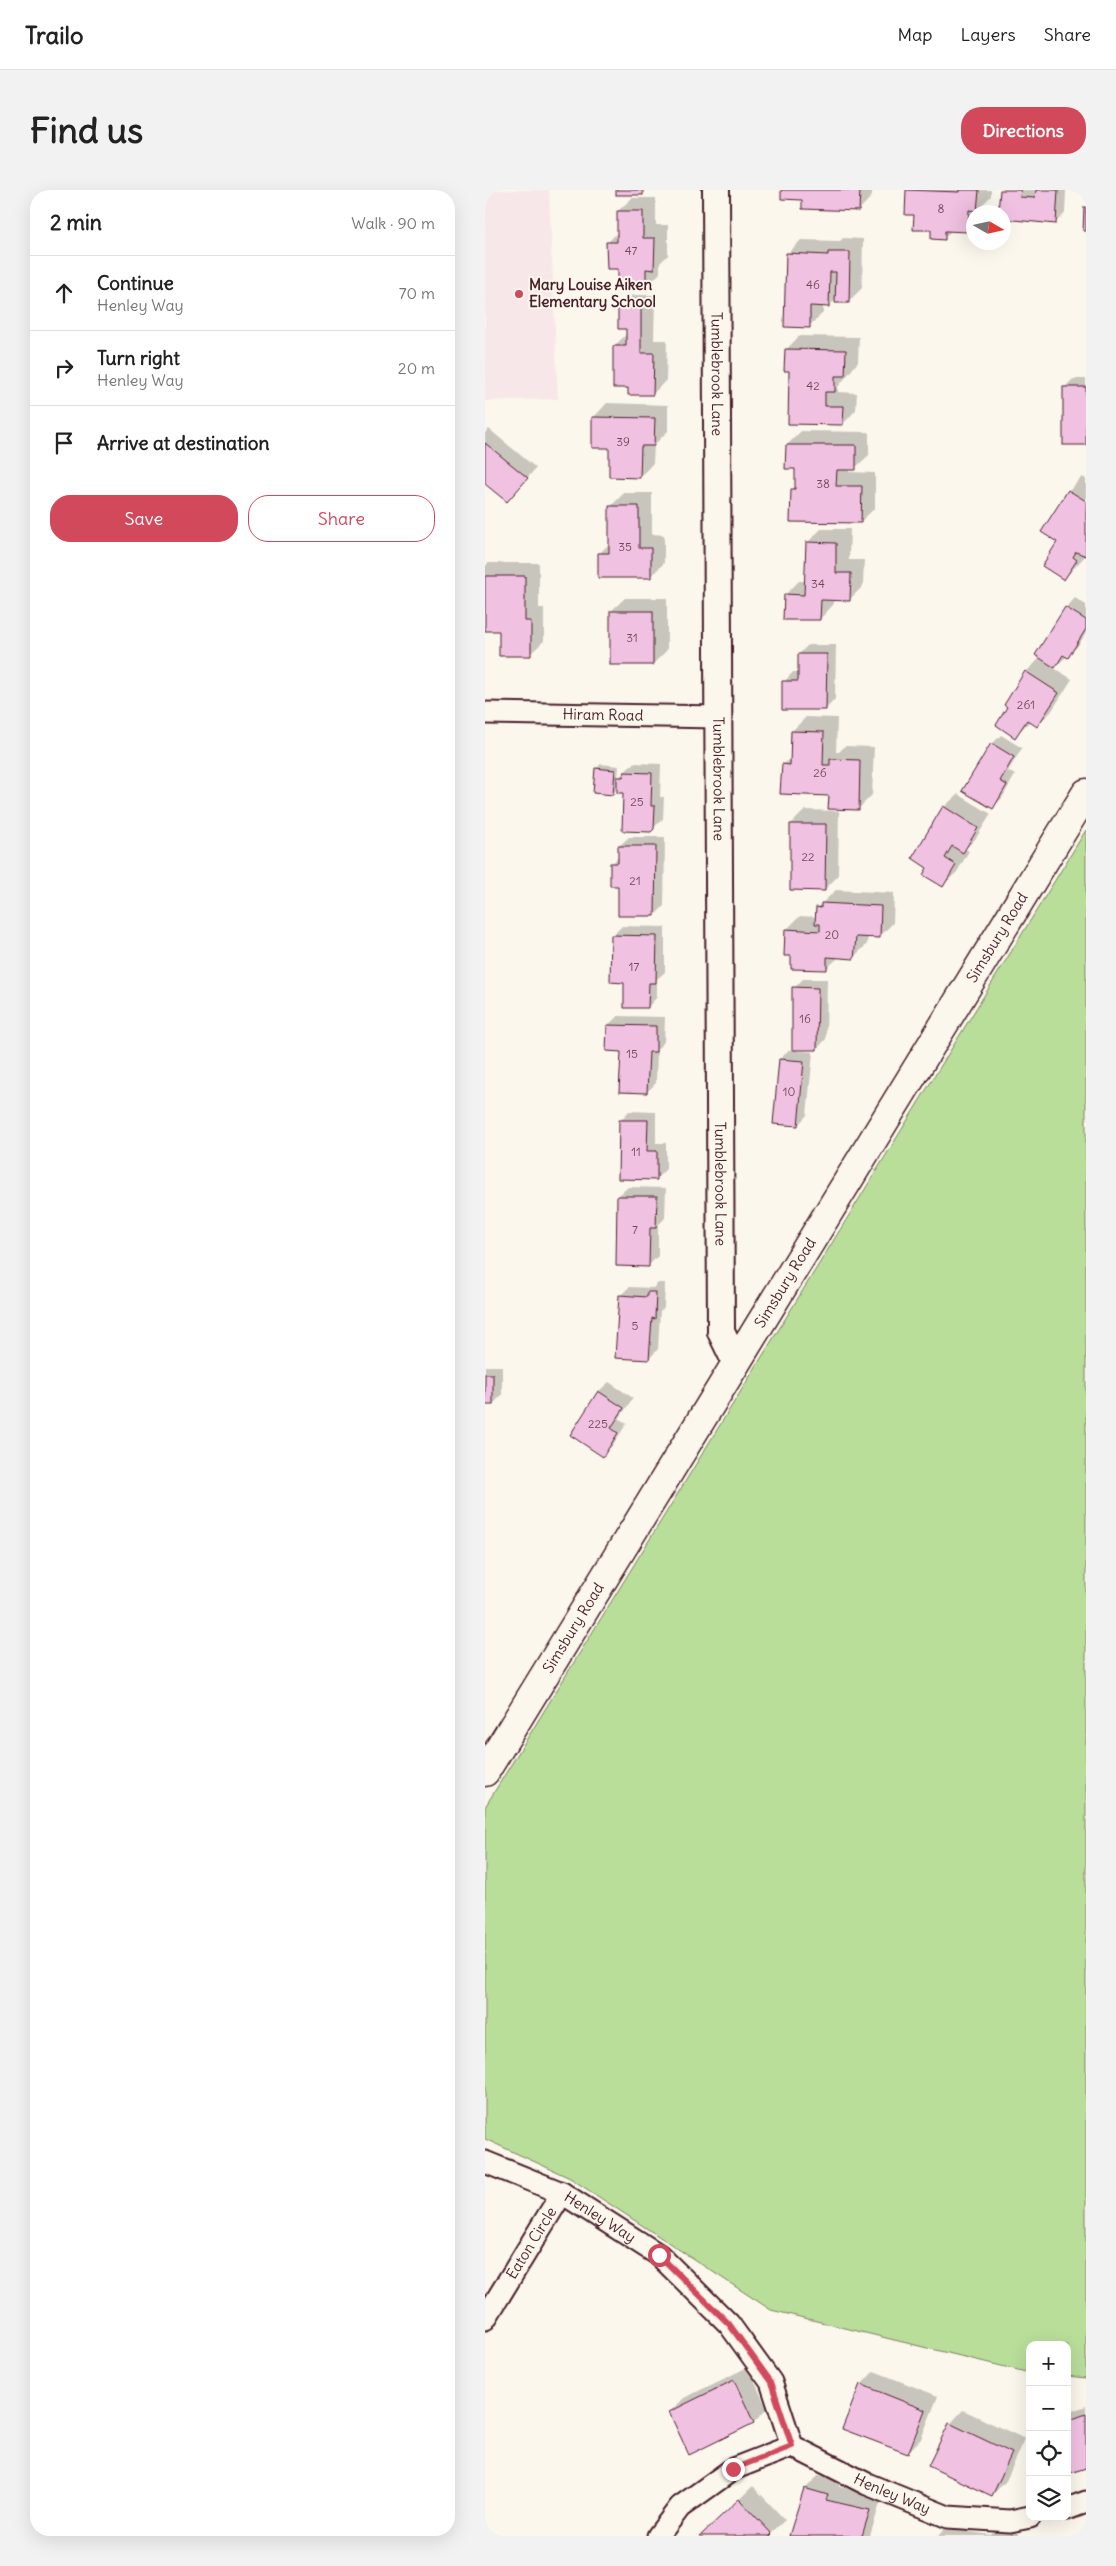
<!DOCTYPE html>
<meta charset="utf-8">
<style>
body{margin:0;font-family:Delius,sans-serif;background:#f2f2f2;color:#222}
.controls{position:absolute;right:15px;bottom:15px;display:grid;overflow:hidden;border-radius:10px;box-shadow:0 5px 20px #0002}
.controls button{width:45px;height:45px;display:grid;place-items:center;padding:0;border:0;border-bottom:1px solid #e0e0e0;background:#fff;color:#222;font:25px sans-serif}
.compass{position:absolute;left:481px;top:15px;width:45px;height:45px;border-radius:50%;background:#fff;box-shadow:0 5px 20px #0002;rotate:99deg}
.stop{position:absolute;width:15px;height:15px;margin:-11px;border:4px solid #d1495b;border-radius:50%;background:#fff}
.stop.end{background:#d1495b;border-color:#fff;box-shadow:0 1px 5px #0008}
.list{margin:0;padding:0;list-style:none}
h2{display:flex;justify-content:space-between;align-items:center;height:65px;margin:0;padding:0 20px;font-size:21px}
h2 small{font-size:16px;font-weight:400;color:#767676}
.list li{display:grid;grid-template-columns:32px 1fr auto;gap:15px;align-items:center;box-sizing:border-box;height:75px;padding:0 20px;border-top:1px solid #e0e0e0}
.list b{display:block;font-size:19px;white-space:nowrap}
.list p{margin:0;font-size:16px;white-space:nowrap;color:#767676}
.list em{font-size:16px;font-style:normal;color:#767676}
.actions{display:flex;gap:10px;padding:15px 20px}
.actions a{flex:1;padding:11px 0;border:1px solid #d1495b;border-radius:20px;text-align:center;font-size:18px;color:#d1495b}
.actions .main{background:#d1495b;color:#fff}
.icon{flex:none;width:28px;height:28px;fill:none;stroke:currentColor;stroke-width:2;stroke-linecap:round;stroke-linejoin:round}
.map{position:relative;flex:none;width:601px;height:2346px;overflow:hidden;border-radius:20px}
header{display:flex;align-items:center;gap:30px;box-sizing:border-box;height:70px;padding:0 25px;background:#fff;border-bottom:1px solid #e0e0e0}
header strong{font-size:24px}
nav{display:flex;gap:28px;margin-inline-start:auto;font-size:18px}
.intro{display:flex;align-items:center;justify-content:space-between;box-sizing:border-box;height:120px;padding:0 30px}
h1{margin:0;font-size:35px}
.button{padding:12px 22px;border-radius:20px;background:#d1495b;color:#fff;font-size:18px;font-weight:700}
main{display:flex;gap:30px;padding:0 30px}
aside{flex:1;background:#fff;border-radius:20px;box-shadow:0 5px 20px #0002}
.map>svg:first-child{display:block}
.built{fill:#f8e7e9}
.green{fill:#b8de9a;stroke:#817e62}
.shadow{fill:#0003}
.building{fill:#f1c1e2;stroke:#4a1f2b}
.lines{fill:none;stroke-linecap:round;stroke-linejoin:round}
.minor-casing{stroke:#4a1f2b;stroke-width:25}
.tertiary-casing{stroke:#4a1f2b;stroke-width:30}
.secondary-casing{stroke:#4a1f2b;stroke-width:31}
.minor{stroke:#fbf7ec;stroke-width:21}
.tertiary{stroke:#fbf7ec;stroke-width:26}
.secondary{stroke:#fbf7ec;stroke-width:28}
.route{stroke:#d1495b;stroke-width:6}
.poi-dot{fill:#d1495b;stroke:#fbf7ec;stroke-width:2}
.labels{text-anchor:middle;stroke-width:4;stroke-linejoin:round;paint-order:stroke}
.number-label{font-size:12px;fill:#744859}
.poi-label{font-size:15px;font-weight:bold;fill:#4a1f2b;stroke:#fbf7ec;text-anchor:start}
.street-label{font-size:15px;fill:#4a1f2b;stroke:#fbf7ec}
</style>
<header>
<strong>Trailo</strong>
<nav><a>Map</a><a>Layers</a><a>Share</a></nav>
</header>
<div class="intro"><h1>Find us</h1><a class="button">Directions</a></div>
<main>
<aside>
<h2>2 min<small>Walk · 90 m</small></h2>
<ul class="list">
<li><svg class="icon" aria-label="ahead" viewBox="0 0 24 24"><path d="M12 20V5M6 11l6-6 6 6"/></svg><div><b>Continue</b><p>Henley Way</p></div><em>70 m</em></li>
<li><svg class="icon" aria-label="right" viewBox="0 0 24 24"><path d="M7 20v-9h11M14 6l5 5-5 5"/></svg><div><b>Turn right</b><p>Henley Way</p></div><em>20 m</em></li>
<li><svg class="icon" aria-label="arrive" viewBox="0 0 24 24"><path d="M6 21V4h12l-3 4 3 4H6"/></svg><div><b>Arrive at destination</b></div></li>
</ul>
<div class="actions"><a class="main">Save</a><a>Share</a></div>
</aside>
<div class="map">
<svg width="601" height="2346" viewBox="0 0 601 2346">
<rect width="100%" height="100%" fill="#fbf7ec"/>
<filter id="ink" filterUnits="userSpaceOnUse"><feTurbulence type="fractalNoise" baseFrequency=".02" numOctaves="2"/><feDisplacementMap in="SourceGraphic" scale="10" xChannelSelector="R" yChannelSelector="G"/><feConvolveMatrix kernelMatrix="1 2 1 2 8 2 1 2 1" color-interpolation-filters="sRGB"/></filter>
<g filter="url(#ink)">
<path class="built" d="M 0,0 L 64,0 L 73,209 L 0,211 Z"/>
<path class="green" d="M 601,640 L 601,2188 L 582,2186 L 582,2155 L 545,2155 L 545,2182 L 541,2182 L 286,2120 L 85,1988 L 0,1949 L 0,1617 Z"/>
<g class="shadow">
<path d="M 297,0 L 387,0 L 387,6 L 374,20 Z"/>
<path d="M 422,0 L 506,0 L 506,6 L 497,15 L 497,22 L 488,22 L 488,35 L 483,41 L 467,40 L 459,48 L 430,24 L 421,24 Z"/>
<path d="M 517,0 L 581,0 L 580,23 L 570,33 L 515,22 Z"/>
<path d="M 147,8 L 171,8 L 171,35 L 183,35 L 183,65 L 175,73 L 175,83 L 161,97 L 135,78 L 123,52 L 133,42 L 133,21 Z"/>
<path d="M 358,48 L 378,49 L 377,98 L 363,112 L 352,108 L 344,116 L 338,115 L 338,123 L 324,136 L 302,64 L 316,50 L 355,51 Z"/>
<path d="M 148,105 L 170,105 L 169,150 L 182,150 L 181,190 L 168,204 L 129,156 L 143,143 L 135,118 Z"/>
<path d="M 314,146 L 374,147 L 373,172 L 353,197 L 353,202 L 372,203 L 371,220 L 358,234 L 304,233 L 305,180 L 301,160 Z"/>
<path d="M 588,189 L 601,189 L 601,253 L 579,198 Z"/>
<path d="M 122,213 L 183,215 L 183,241 L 169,255 L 168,273 L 155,287 L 126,257 L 109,227 Z"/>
<path d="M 4,239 L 51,278 L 22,311 L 0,292 L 0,243 Z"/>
<path d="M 316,241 L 384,242 L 384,265 L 370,278 L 364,278 L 364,282 L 390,283 L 390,318 L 376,331 L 307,300 L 312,295 L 312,278 L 302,255 Z"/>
<path d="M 597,287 L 601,289 L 601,365 L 579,389 L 574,352 L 584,301 Z"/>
<path d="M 139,303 L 167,303 L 167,344 L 179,345 L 179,373 L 165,387 L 115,363 L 125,353 L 126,316 Z"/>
<path d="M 336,339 L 365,339 L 364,370 L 379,370 L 378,396 L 365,409 L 349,409 L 348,415 L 335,429 L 300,405 L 314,391 L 321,391 L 322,353 Z"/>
<path d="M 3,373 L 54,373 L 54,418 L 59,418 L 59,451 L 45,464 L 16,439 L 0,440 L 0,377 Z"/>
<path d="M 140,408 L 182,408 L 182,460 L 168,474 L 126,421 Z"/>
<path d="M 590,408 L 601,415 L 601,443 L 592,457 L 569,478 L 587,489 L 566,522 L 552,535 L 545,531 L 530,546 L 524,517 L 541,482 L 556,467 L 581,418 Z"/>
<path d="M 323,455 L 351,455 L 350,509 L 341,519 L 299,492 L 308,482 L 314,482 L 314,464 Z"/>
<path d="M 321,527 L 352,528 L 351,562 L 354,562 L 360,556 L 389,557 L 387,605 L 373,619 L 298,575 L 307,566 L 307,541 Z"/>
<path d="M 516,545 L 537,558 L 523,581 L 530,585 L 517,608 L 507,618 L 507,554 Z"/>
<path d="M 149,573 L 176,574 L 175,607 L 179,607 L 178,629 L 165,641 L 140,602 L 133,598 L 128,603 L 111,579 L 116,574 L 134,576 L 133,588 Z"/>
<path d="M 473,604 L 506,624 L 491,648 L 480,659 L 484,661 L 472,682 L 458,695 L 444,678 L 459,617 Z"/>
<path d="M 320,620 L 354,621 L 353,686 L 339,700 L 306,634 Z"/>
<path d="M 144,647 L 180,647 L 179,716 L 170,725 L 134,695 L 127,674 L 134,666 L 134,656 Z"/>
<path d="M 351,700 L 409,703 L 408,733 L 394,747 L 383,746 L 382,754 L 369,767 L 354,767 L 341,779 L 308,765 L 302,739 L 315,726 L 331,727 L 332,718 Z"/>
<path d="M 137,736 L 180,737 L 180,782 L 172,789 L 172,807 L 163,817 L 127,746 Z"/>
<path d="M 318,789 L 342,789 L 341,849 L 332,859 L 312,859 L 312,861 L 328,862 L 322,925 L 313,935 L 295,869 L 304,860 L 308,860 L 309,798 Z"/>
<path d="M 133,826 L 180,827 L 179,852 L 172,859 L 171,893 L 162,902 L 123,835 Z"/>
<path d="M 144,921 L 171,922 L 171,953 L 181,953 L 181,979 L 171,989 L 135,931 Z"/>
<path d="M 143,997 L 181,998 L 180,1028 L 173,1035 L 173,1066 L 163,1076 L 133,1006 Z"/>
<path d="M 173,1093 L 180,1093 L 179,1118 L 175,1121 L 173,1159 L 164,1169 L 135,1106 L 144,1097 L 168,1098 Z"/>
<path d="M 0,1176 L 17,1176 L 17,1205 L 8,1214 L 0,1214 Z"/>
<path d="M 124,1192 L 148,1208 L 134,1229 L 142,1233 L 127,1256 L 117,1265 L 86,1245 L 114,1201 Z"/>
<path d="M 263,2177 L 282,2219 L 269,2232 L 185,2222 L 199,2208 Z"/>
<path d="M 389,2181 L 453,2206 L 436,2249 L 422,2263 L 376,2195 Z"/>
<path d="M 601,2216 L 601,2276 L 582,2283 L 582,2223 Z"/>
<path d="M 478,2220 L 540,2249 L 521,2291 L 507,2305 L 465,2234 Z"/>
<path d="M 334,2285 L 355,2292 L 354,2296 L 397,2307 L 385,2346 L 306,2345 L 320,2299 Z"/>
<path d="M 268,2296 L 300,2330 L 286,2343 L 283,2346 L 216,2346 Z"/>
<path d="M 464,2334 L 487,2337 L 486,2342 L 506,2345 L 511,2340 L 533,2343 L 533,2346 L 453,2346 Z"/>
</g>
<g class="building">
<rect x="131" y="0" width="27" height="5"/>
<path d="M 296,0 L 375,0 L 374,21 L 317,19 L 317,10 L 296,9 Z"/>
<path d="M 421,0 L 474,2 L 474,0 L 494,0 L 492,21 L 484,20 L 483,42 L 460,41 L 460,50 L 446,49 L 446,40 L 428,40 L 429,25 L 420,25 Z"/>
<path d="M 515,0 L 536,0 L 535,7 L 550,8 L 551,0 L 573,0 L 571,34 L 518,29 L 518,22 L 513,22 Z"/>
<path d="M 599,17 L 601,17 L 601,41 L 598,41 Z"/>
<path d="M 132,21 L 158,21 L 158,48 L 170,48 L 169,80 L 161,79 L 161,98 L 133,98 L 133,79 L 122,79 L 121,52 L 132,52 Z"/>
<path d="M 343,62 L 365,62 L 364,113 L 350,113 L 351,82 L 345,82 L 344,117 L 325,116 L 325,138 L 299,137 L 301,63 L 343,65 Z"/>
<path d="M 133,118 L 156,118 L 156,163 L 169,163 L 168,205 L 143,205 L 143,198 L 128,198 L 128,156 L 141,156 L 141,139 L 133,139 Z"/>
<path d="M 300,159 L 361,160 L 360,186 L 350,186 L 350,202 L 340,202 L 340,216 L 359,216 L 358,235 L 303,234 L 304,181 L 299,181 Z"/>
<rect x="578" y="197" width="23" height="58"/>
<path d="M 107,227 L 170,228 L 169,256 L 156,256 L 155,288 L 124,287 L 124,258 L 107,258 Z"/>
<path d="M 0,253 L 43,288 L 22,312 L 0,294 Z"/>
<path d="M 301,255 L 371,255 L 371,280 L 352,280 L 351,296 L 377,296 L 376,333 L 305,332 L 306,299 L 310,299 L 310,279 L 300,279 Z"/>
<path d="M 583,300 L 601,311 L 601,366 L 591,362 L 588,367 L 592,370 L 579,390 L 557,376 L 572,352 L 556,342 Z"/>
<path d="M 124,316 L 154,316 L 154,358 L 166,358 L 166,388 L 113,388 L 113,363 L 124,363 Z"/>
<path d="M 321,352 L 351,353 L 351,383 L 366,383 L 365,411 L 336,410 L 335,430 L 298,430 L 299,404 L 319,405 Z"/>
<path d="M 0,386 L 40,386 L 40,431 L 46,431 L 46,466 L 14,466 L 14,441 L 0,441 Z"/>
<path d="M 580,417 L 601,430 L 601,439 L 583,468 L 578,465 L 570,478 L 550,465 Z"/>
<rect x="125" y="421" width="43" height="54"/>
<path d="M 313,464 L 342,464 L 341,520 L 297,520 L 297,491 L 313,491 Z"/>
<path d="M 540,481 L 574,503 L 552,537 L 542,530 L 530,548 L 511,535 L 522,517 L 519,515 Z"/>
<path d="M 306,541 L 339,542 L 338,575 L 345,575 L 345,569 L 375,570 L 374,620 L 343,619 L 344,606 L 295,604 L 297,574 L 305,575 Z"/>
<path d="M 506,553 L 529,567 L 515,591 L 522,595 L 508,619 L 477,601 Z"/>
<path d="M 110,578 L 130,580 L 128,605 L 108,603 Z"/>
<path d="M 139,582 L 167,583 L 166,616 L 170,616 L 169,639 L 166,642 L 137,641 L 138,603 L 132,603 L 132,587 L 138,587 Z"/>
<path d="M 458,616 L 493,638 L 478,663 L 467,656 L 460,668 L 471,675 L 458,697 L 438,685 L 442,678 L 427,668 Z"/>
<path d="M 305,634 L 341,634 L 340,701 L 305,700 Z"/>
<path d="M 133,656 L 171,656 L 170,726 L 133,726 L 133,696 L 125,696 L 125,673 L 133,673 Z"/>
<path d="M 336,713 L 396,716 L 395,748 L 371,747 L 369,769 L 342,767 L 342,780 L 306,779 L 306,766 L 299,766 L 300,739 L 335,741 L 335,734 L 330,734 L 331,717 L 336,718 Z"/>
<path d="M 126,745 L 172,746 L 171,793 L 164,793 L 163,818 L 139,818 L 139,793 L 125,792 Z"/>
<path d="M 307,797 L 333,798 L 332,860 L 307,860 Z"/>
<path d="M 122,835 L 171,836 L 171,862 L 164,862 L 162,903 L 134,902 L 136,862 L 121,861 Z"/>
<path d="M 294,869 L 319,871 L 313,936 L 288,934 Z"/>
<path d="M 134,930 L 163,930 L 162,961 L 172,961 L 172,990 L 133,989 Z"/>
<path d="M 132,1006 L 172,1006 L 171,1038 L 165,1038 L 164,1077 L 131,1076 Z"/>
<path d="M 162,1102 L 171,1102 L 170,1129 L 167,1128 L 164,1170 L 130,1168 L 134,1105 L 162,1107 Z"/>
<rect x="0" y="1184" width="8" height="31"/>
<path d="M 113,1201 L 139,1218 L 126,1238 L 133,1243 L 118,1267 L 85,1245 Z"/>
<path d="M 249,2190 L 269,2233 L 204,2265 L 184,2222 Z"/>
<path d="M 375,2194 L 440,2220 L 423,2264 L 357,2239 Z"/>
<path d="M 601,2224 L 601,2278 L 582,2284 L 582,2231 Z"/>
<path d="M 464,2233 L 527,2263 L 507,2306 L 443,2276 Z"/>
<path d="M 319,2298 L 343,2305 L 341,2310 L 385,2320 L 377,2346 L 304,2346 Z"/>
<path d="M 254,2309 L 287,2344 L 285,2346 L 215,2346 Z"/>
</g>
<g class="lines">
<defs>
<g id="minor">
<path id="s1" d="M 0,523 L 234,527"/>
<path id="s2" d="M 0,1972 L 77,2003 L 174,2065 L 244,2134 L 286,2192 L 307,2256"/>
<path id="s3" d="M 0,2129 L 77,2003"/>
<path d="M 582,2319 L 601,2312"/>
<path id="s4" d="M 173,2346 L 195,2317 L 248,2279 L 307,2256 L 382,2294 L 463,2327 L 525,2331 L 545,2327"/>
</g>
<g id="tertiary">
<path id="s5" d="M 231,0 L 236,1142 L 251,1173"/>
</g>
<g id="secondary">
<path id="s6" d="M 0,1582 L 601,603"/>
</g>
</defs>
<use href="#minor" class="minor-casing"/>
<use href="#tertiary" class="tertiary-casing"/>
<use href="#secondary" class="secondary-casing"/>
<use href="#minor" class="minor"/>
<use href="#tertiary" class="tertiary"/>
<use href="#secondary" class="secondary"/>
</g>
</g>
<g class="lines" filter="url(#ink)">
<path class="route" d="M 174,2065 L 244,2134 L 286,2192 L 307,2256 L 248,2279"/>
</g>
<circle class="poi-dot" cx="34" cy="104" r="5"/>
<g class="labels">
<g class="number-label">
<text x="456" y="23">8</text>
<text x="146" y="65">47</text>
<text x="328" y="99">46</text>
<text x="328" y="200">42</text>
<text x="138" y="256">39</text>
<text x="338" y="298">38</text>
<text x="140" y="361">35</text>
<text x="333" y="398">34</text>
<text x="147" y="452">31</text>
<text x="541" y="519">261</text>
<text x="335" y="587">26</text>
<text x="152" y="616">25</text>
<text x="323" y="671">22</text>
<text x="150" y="695">21</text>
<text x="347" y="749">20</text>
<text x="149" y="781">17</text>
<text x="320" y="833">16</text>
<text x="147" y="868">15</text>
<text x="304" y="906">10</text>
<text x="151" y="966">11</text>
<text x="150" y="1044">7</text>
<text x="150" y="1140">5</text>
<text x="113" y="1238">225</text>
</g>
<g class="poi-label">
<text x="44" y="100">Mary Louise Aiken<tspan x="44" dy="17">Elementary School</tspan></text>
</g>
<g class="street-label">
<text dy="5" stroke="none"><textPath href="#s5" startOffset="184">Tumblebrook Lane</textPath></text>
<text dy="5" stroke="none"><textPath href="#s1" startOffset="118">Hiram Road</textPath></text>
<text dy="5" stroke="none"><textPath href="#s5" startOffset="589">Tumblebrook Lane</textPath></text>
<text dy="5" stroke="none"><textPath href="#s6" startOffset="979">Simsbury Road</textPath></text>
<text dy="5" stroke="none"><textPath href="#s5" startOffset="994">Tumblebrook Lane</textPath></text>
<text dy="5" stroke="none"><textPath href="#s6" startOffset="574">Simsbury Road</textPath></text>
<text dy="5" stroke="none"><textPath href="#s6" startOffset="169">Simsbury Road</textPath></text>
<text dy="5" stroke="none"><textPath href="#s2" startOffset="128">Henley Way</textPath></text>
<text dy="5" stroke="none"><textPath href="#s3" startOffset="89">Eaton Circle</textPath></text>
<text dy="5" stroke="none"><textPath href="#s4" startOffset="276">Henley Way</textPath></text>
</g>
</g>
</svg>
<div class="controls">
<button>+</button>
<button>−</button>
<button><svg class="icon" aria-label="locate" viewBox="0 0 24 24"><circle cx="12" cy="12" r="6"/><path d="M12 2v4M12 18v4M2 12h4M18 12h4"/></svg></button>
<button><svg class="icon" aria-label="layers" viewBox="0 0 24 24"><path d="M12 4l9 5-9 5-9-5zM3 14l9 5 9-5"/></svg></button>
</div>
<svg class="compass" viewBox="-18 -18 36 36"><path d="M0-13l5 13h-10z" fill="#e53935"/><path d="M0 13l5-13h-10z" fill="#767676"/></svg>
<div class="stop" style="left:174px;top:2065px"></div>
<div class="stop end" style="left:248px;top:2279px"></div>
</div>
</main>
